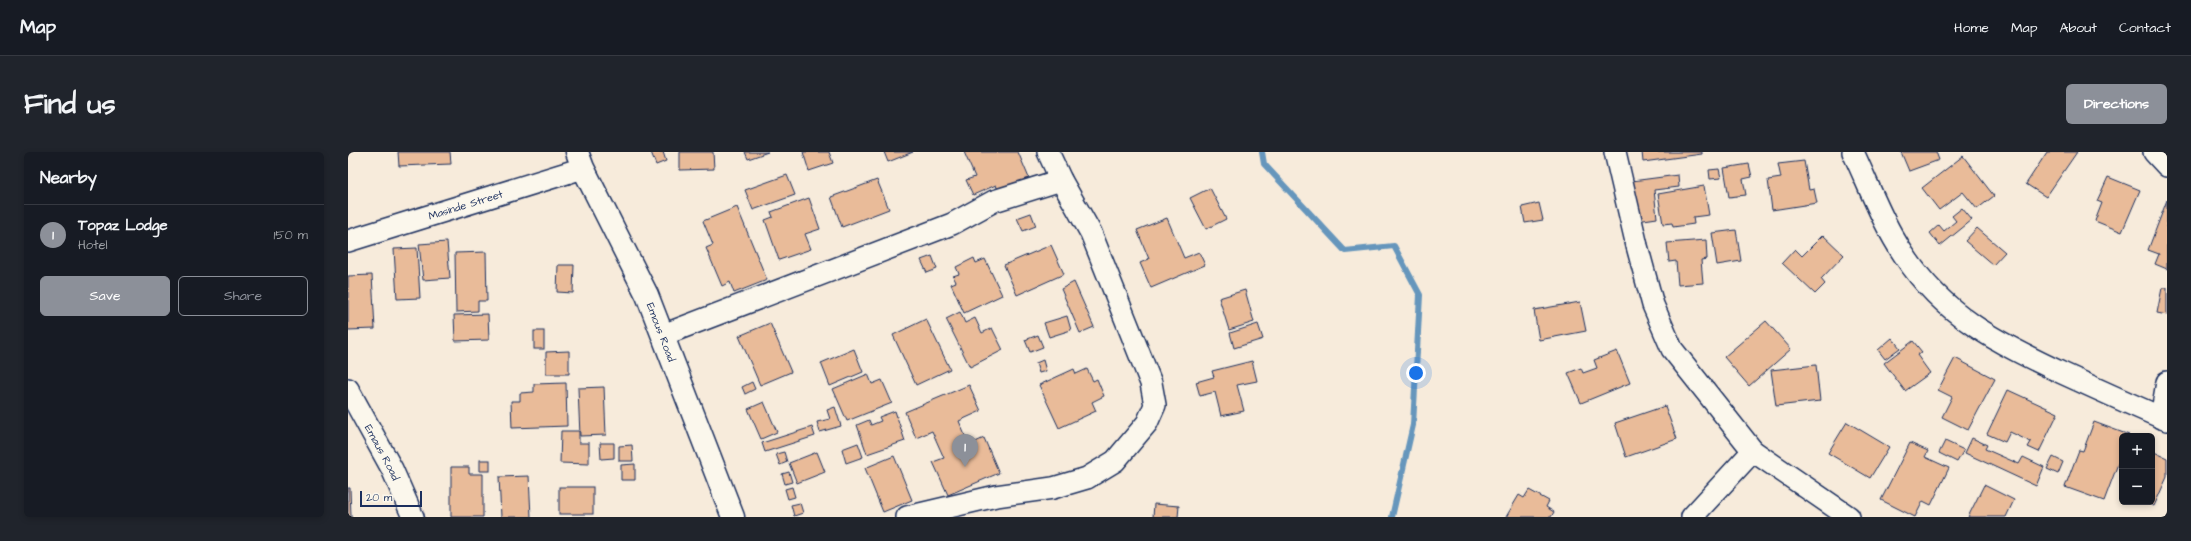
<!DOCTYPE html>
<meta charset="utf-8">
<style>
body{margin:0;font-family:"Architects Daughter",sans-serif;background:#20242c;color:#f1f3f6}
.controls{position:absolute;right:12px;bottom:12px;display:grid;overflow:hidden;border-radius:6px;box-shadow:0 2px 6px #0003}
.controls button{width:36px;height:36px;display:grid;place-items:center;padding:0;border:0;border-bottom:1px solid #363941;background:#171b24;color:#f1f3f6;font:20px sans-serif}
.scale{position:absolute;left:12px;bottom:10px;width:62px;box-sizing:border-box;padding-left:4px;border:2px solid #1b2f5e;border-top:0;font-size:11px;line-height:14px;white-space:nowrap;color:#1b2f5e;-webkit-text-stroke:3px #fbf7ec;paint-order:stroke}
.you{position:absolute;left:1068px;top:221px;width:14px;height:14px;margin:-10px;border:3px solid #fff;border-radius:50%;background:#1a73e8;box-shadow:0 0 0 6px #1a73e833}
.badge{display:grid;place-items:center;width:26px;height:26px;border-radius:50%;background:#8c9099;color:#fff;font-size:13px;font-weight:700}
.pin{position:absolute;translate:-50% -33px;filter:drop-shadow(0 1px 2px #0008)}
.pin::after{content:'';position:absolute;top:21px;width:14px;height:12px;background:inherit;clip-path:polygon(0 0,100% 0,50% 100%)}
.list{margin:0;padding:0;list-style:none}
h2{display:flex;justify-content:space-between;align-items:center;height:52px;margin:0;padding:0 16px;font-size:17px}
h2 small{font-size:13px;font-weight:400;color:#9ea1a6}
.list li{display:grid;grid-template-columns:26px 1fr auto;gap:12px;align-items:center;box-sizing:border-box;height:60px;padding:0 16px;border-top:1px solid #363941}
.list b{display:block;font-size:15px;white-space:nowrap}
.list p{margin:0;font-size:13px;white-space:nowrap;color:#9ea1a6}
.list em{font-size:13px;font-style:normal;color:#9ea1a6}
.actions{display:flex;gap:8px;padding:12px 16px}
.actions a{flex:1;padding:9px 0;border:1px solid #8c9099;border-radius:6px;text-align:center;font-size:14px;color:#8c9099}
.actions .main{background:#8c9099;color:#fff}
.map{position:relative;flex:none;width:1819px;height:365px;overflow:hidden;border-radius:6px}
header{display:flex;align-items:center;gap:24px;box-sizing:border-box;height:56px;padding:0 20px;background:#171b24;border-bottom:1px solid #363941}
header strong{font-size:19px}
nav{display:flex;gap:22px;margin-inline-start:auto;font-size:14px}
.intro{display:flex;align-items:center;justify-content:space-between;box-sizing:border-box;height:96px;padding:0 24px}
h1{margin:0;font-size:28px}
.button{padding:10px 18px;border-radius:6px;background:#8c9099;color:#fff;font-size:14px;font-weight:700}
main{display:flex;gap:24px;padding:0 24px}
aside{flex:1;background:#171b24;border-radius:6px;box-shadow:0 2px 6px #0003}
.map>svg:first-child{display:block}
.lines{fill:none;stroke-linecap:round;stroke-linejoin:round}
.stream{stroke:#6696bc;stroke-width:6}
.building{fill:#e9bb99;stroke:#1b2f5e}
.minor-casing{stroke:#1b2f5e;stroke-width:24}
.tertiary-casing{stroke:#1b2f5e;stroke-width:25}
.minor{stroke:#fbf7ec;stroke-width:21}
.tertiary{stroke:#fbf7ec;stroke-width:22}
.labels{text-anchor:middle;stroke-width:4;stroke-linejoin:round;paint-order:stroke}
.street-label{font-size:11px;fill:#1b2f5e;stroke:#fbf7ec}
</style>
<header>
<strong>Map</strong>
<nav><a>Home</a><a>Map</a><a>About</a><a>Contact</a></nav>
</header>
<div class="intro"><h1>Find us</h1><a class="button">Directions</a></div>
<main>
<aside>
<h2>Nearby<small></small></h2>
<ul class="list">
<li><span class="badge">1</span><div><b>Topaz Lodge</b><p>Hotel</p></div><em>150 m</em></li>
</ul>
<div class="actions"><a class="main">Save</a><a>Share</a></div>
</aside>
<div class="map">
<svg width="1819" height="365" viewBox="0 0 1819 365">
<rect width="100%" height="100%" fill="#f7ebdb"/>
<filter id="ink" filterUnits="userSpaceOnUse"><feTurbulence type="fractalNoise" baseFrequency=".025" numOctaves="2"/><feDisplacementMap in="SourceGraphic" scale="8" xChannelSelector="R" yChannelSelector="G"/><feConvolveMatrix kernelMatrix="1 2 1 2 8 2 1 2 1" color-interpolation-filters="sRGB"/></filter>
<g filter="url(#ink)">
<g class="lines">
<path class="stream" d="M 914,0 L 916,12 L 997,99 L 1046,94 L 1072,143 L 1065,273 L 1044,365"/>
</g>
<g class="building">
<path d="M 50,0 L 102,0 L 103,12 L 51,14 Z"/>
<path d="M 303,0 L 315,0 L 318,9 L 308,13 Z"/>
<path d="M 332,0 L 365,0 L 366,17 L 332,18 Z"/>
<path d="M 397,0 L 420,0 L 400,7 Z"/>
<path d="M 455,0 L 481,0 L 485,11 L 461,19 Z"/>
<path d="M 536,0 L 565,0 L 540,10 Z"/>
<path d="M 616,0 L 670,0 L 681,26 L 650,38 L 648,33 L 625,43 L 618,28 L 627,25 Z"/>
<path d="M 1294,0 L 1354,0 L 1354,2 L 1295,10 Z"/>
<path d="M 1553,0 L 1588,0 L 1591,8 L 1561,19 Z"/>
<path d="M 1699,0 L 1729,0 L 1698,45 L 1678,32 Z"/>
<path d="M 1615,4 L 1646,44 L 1629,57 L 1615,40 L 1591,58 L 1574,36 Z"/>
<path d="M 1456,9 L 1461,38 L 1466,37 L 1469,51 L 1424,58 L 1420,28 L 1433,26 L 1430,12 Z"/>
<path d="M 1401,12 L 1404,25 L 1395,27 L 1398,43 L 1381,45 L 1376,16 Z"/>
<path d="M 1371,17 L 1373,26 L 1362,27 L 1361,18 Z"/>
<path d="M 439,23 L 447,43 L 405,58 L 397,38 Z"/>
<path d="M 1330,23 L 1331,35 L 1306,38 L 1309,66 L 1289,69 L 1284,29 Z"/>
<path d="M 1760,25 L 1792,38 L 1774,80 L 1747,69 L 1754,51 L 1749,49 Z"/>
<path d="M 529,28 L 541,57 L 494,75 L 483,45 Z"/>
<path d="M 1356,34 L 1361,63 L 1345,65 L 1346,72 L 1325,75 L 1324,71 L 1315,72 L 1310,42 Z"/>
<path d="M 862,36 L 878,67 L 858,77 L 842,46 Z"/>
<path d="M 461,46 L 472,77 L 457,82 L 463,97 L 431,108 L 417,68 L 425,65 L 423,60 Z"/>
<path d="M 1819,48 L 1819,117 L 1807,112 L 1811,102 L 1800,98 Z"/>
<path d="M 1191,51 L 1195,68 L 1177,71 L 1174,55 Z"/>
<path d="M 389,55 L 419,128 L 386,141 L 382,130 L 374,134 L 358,96 L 365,93 L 355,69 Z"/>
<path d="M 1614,56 L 1624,68 L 1592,94 L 1582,81 L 1591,73 L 1596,79 L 1608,69 L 1604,64 Z"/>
<path d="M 683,61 L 688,74 L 675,79 L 669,66 Z"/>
<path d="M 819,66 L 836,106 L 851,100 L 857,113 L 803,136 L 792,111 L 801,107 L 789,78 Z"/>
<path d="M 1629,76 L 1657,100 L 1645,113 L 1617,89 Z"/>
<path d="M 1388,78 L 1393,109 L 1369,113 L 1364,81 Z"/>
<path d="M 1475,83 L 1496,103 L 1473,127 L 1477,132 L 1467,142 L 1434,111 L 1447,97 L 1454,104 Z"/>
<path d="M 1358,88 L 1359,107 L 1353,108 L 1355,131 L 1330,133 L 1328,109 L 1321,110 L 1319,91 Z"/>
<path d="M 99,90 L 102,126 L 75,128 L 71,92 Z"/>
<path d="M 703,93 L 716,122 L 669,143 L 656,113 Z"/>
<path d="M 69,96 L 72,146 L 49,147 L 46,97 Z"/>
<path d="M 138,100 L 139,149 L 130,149 L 130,159 L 108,160 L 107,101 Z"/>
<path d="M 584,104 L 589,117 L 579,121 L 573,108 Z"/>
<path d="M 626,106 L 628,111 L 637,107 L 654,143 L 616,161 L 603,132 L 608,130 L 605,124 L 611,122 L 608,115 Z"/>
<path d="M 210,113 L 226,113 L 225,141 L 209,140 Z"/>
<path d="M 24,123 L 27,177 L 0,178 L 0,124 Z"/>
<path d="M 726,130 L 746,175 L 732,181 L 713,137 Z"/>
<path d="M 1814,136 L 1819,136 L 1819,163 L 1809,161 Z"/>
<path d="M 897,138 L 906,170 L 881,178 L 871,146 Z"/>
<path d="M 1232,150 L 1238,179 L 1191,188 L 1186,158 Z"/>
<path d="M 612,160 L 617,171 L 627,166 L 634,181 L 644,176 L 655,198 L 622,215 L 598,167 Z"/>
<path d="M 140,162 L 141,188 L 107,189 L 106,163 Z"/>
<path d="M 719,164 L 723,178 L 701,185 L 696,171 Z"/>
<path d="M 578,167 L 602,217 L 568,233 L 545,183 Z"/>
<path d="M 1418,169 L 1443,197 L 1401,234 L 1376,205 Z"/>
<path d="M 422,171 L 443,220 L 412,233 L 391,184 Z"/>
<path d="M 910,172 L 915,187 L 886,196 L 882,181 Z"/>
<rect x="186" y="179" width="10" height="18"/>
<path d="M 690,183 L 695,195 L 682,200 L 677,188 Z"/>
<path d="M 1544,186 L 1552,196 L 1537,207 L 1530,198 Z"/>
<path d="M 1565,189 L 1574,200 L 1569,203 L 1582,221 L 1557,239 L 1536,211 Z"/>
<path d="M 506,197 L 515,220 L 482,234 L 473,211 Z"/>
<path d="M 221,199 L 221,222 L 198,222 L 198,200 Z"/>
<path d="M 1269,199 L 1282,231 L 1233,251 L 1220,221 L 1233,216 L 1235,221 L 1249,216 L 1246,208 Z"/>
<path d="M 1607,206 L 1647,227 L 1620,278 L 1594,265 L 1604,245 L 1590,238 Z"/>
<path d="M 695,208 L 698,219 L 691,221 L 688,211 Z"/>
<path d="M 904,209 L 909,229 L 889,233 L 896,259 L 873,264 L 867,240 L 852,244 L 848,230 L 866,225 L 864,219 Z"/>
<path d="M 1468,213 L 1472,249 L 1428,254 L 1423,218 Z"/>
<path d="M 726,217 L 728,222 L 739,217 L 745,229 L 749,227 L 756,244 L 744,250 L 748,259 L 711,276 L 691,233 Z"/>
<path d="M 520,222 L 524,232 L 534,228 L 544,251 L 499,269 L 485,237 Z"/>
<path d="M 404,230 L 407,237 L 397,242 L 394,235 Z"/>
<path d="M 218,231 L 219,274 L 164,276 L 163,249 L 172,249 L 172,241 L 186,240 L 186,232 Z"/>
<path d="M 621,233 L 633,259 L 611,269 L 621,293 L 636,286 L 651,321 L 600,343 L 585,310 L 596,306 L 584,279 L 568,286 L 557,260 Z"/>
<path d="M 256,235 L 258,283 L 232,284 L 230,236 Z"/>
<path d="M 1660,238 L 1710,261 L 1691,300 L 1680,295 L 1683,290 L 1662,280 L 1657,290 L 1639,282 Z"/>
<path d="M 416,250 L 429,280 L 413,287 L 400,257 Z"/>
<path d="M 1317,254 L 1329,287 L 1278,305 L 1267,271 Z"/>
<path d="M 487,255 L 493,274 L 472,280 L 469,270 L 482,267 L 479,258 Z"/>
<path d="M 547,259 L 557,289 L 519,302 L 509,273 L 521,268 L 523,273 L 533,269 L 531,265 Z"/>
<path d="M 1499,270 L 1541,295 L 1522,326 L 1480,301 Z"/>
<path d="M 1746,270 L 1781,283 L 1774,284 L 1774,301 L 1756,349 L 1717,335 L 1731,298 L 1735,299 Z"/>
<path d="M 464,275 L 467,284 L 417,300 L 414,291 Z"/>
<path d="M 213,279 L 231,279 L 231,291 L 241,291 L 241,312 L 212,311 Z"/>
<path d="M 1624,286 L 1639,293 L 1637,297 L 1671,312 L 1675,305 L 1696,315 L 1688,334 L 1617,301 Z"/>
<path d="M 1597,289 L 1616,298 L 1609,310 L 1591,301 Z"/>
<path d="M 252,291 L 266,291 L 266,306 L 253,307 Z"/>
<path d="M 510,291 L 515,305 L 498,311 L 494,297 Z"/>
<path d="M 1562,291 L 1580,299 L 1577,305 L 1601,316 L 1583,353 L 1575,349 L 1567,365 L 1533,348 Z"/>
<path d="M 284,293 L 285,309 L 271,309 L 271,294 Z"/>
<path d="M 1804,299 L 1819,306 L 1819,325 L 1806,354 L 1798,350 L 1804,350 Z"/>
<path d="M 436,300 L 439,310 L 432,313 L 428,302 Z"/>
<path d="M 469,300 L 477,320 L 449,331 L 441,311 Z"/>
<path d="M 546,304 L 564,348 L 535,360 L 517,316 Z"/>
<path d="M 1705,305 L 1715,310 L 1710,322 L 1699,317 Z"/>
<rect x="132" y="308" width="10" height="11"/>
<path d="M 287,312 L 287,328 L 273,328 L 273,313 Z"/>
<path d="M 103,315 L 121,315 L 121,322 L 135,322 L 135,365 L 103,365 Z"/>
<path d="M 441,320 L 444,330 L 437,332 L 434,322 Z"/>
<path d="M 181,324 L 183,365 L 153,365 L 151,325 Z"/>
<path d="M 1636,333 L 1666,348 L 1658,365 L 1620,365 Z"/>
<rect x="211" y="335" width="34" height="27"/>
<path d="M 444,335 L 447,345 L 440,347 L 437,337 Z"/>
<path d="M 0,336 L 2,336 L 3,365 L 0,365 Z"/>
<path d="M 1181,338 L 1201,349 L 1198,355 L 1206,360 L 1203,365 L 1158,365 L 1171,343 L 1176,346 Z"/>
<path d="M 452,351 L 455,361 L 446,364 L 443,353 Z"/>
<path d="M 806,352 L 831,354 L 830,365 L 805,365 Z"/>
</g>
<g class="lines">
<defs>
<g id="minor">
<path d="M 1267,0 L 1289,94 L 1305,153 L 1324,197 L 1405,299 L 1501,365"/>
<path d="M 1505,0 C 1521,34 1535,72 1556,103 C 1596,164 1650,191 1714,221 C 1749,237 1784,253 1819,268"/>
<path d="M 1806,0 L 1819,14"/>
<path id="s1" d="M 0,89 L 235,16"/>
<path d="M 315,183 L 604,72 L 646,49 L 713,28"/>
<path id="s2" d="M 0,237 L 44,317 L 65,365"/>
<path d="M 1813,266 L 1819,230"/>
<path d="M 559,365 L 648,344 L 705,336 L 739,326 L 767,309 L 799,271 L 807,253 L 803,231 L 743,81 L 713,28 L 700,0"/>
<path d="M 1344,365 L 1405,299"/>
</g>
<g id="tertiary">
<path id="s3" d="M 229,0 L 235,16 L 299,143 L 385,365"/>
</g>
</defs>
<use href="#minor" class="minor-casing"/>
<use href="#tertiary" class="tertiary-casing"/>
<use href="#minor" class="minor"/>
<use href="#tertiary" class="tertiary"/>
</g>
</g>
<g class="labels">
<g class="street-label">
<text dy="4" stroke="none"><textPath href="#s1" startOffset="123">Masinde Street</textPath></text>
<text dy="4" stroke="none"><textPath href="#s3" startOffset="199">Emous Road</textPath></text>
<text dy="4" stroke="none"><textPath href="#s2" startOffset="72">Emaus Road</textPath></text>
</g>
</g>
</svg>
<div class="controls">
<button>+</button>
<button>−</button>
</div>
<div class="scale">20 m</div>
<div class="you"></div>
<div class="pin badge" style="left:617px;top:315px">1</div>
</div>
</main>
